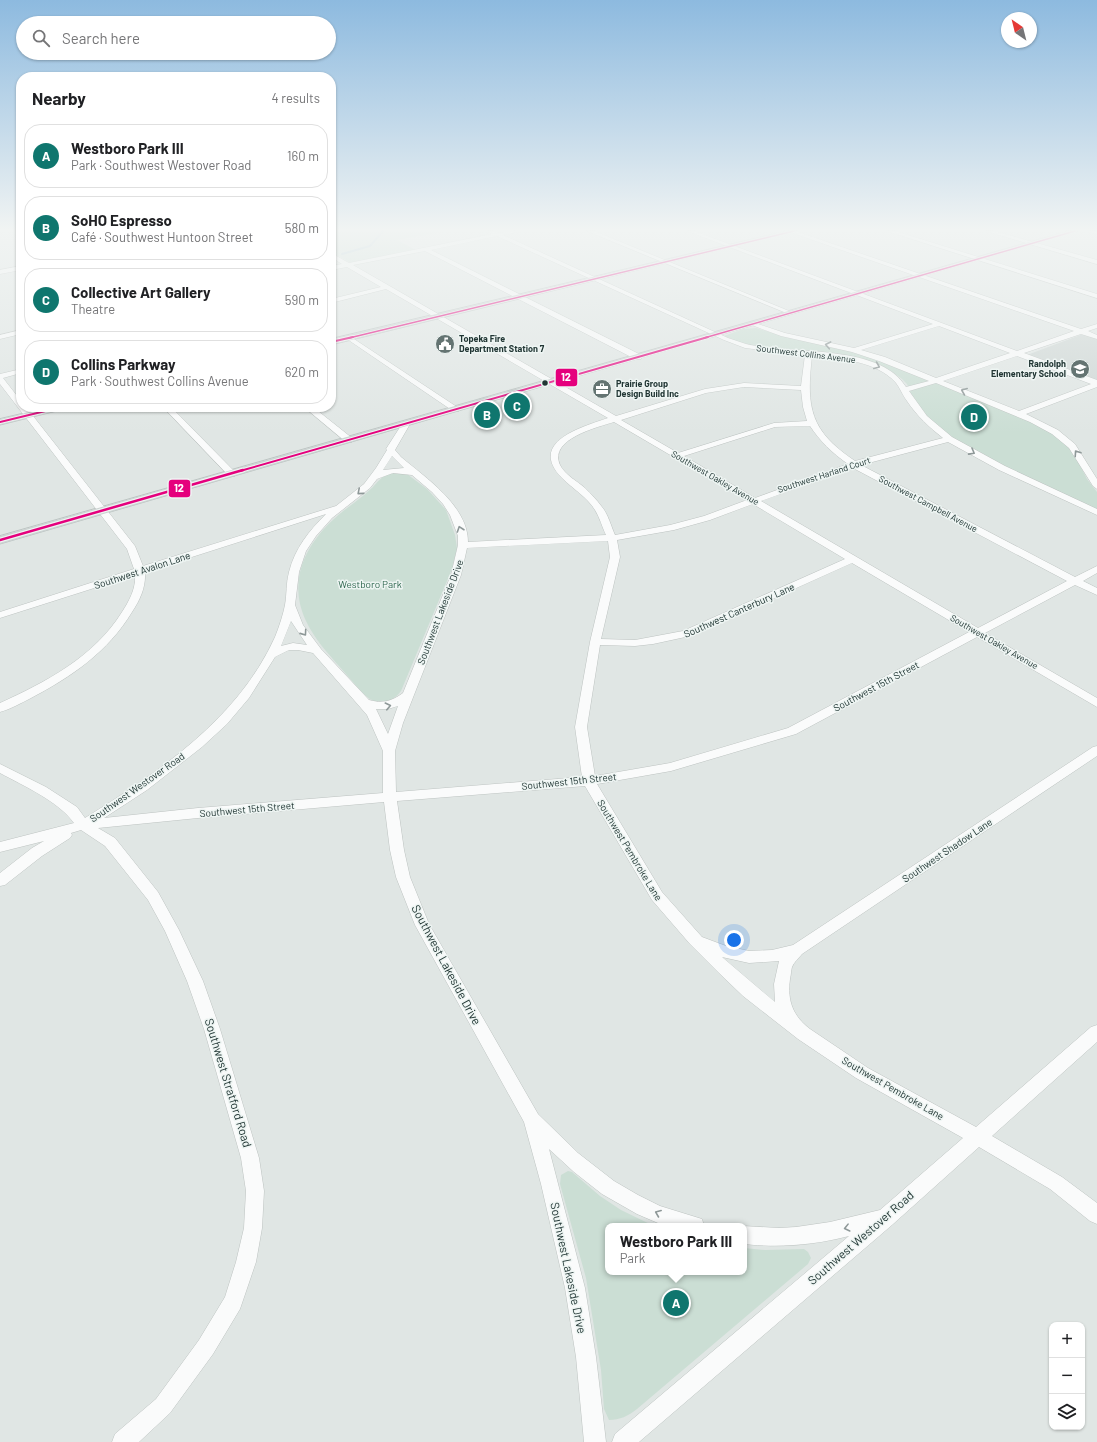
<!DOCTYPE html>
<meta charset="utf-8">
<style>
body{margin:0;font-family:Barlow,sans-serif;background:#f6f6f6;color:#202124}
.controls{position:absolute;right:12px;bottom:12px;display:grid;overflow:hidden;border-radius:8px;box-shadow:0 1px 3px #0004}
.controls button{width:36px;height:36px;display:grid;place-items:center;padding:0;border:0;border-bottom:1px solid #e0e0e0;background:#fff;color:#202124;font:20px sans-serif}
.compass{position:absolute;left:1001px;top:12px;width:36px;height:36px;border-radius:50%;background:#fff;box-shadow:0 1px 3px #0004;rotate:325deg}
.you{position:absolute;left:734px;top:940px;width:14px;height:14px;margin:-10px;border:3px solid #fff;border-radius:50%;background:#1a73e8;box-shadow:0 0 0 6px #1a73e833}
.badge{display:grid;place-items:center;width:26px;height:26px;border-radius:50%;background:#0f766e;color:#fff;font-size:13px;font-weight:700}
.pin{position:absolute;translate:-50% -50%;border:2px solid #fff;box-shadow:0 1px 4px #0006}
.popup{position:absolute;left:605px;top:1223px;width:142px;height:52px;box-sizing:border-box;display:grid;place-content:center;border-radius:8px;background:#fff;filter:drop-shadow(0 1px 3px #0005);font-size:13px;white-space:nowrap;color:#757577}
.popup b{font-size:15px;color:#202124}
.popup::after{content:'';position:absolute;left:50%;top:100%;margin-left:-8px;border:8px solid transparent;border-top-color:#fff}
.list{margin:0;padding:0;list-style:none}
h2{display:flex;justify-content:space-between;align-items:center;height:52px;margin:0;padding:0 16px;font-size:17px}
h2 small{font-size:13px;font-weight:400;color:#757577}
.list li{display:grid;grid-template-columns:26px 1fr auto;gap:12px;align-items:center;box-sizing:border-box;height:64px;margin:0 8px 8px;padding:0 8px;border:1px solid #e0e0e0;border-radius:16px}
.list b{display:block;font-size:15px;white-space:nowrap}
.list p{margin:0;font-size:13px;white-space:nowrap;color:#757577}
.list em{font-size:13px;font-style:normal;color:#757577}
.icon{flex:none;width:22px;height:22px;fill:none;stroke:currentColor;stroke-width:2;stroke-linecap:round;stroke-linejoin:round}
.map{position:relative;flex:none;width:1097px;height:1442px;overflow:hidden}
.search{position:absolute;background:#fff;box-shadow:0 1px 3px #0004;left:16px;top:16px;width:320px;height:44px;display:flex;align-items:center;gap:10px;box-sizing:border-box;padding:0 14px;border-radius:22px;color:#757577;font-size:15px}
.panel{position:absolute;background:#fff;box-shadow:0 1px 3px #0004;left:16px;top:72px;width:320px;height:340px;border-radius:16px}
.map>svg:first-child{display:block}
.built{fill:#cfd7d5}
.green{fill:#cbded4}
.lines{fill:none;stroke-linecap:round;stroke-linejoin:round}
.stream{stroke:#a4c3d1;stroke-width:2}
.minor-casing{stroke:#bdc3c1;stroke-width:1}
.major-casing{stroke:#bbc3c1;stroke-width:1}
.minor{fill:#fafbfb;fill-rule:evenodd}
.major{fill:#ccd3d2;fill-rule:evenodd}
.bus-1-far2-casing{stroke:#eef5f3;stroke-width:3}
.bus-1-far1-casing{stroke:#eef5f3;stroke-width:4}
.bus-1-casing{stroke:#eef5f3;stroke-width:5}
.bus-1-far2{stroke:#e5007d;stroke-width:1.5}
.bus-1-far1{stroke:#e5007d;stroke-width:2}
.bus-1{stroke:#e5007d;stroke-width:2.5}
.oneway{stroke:#8e9898}
.bus-dot{fill:#213634;stroke:#eef5f3;stroke-width:1.5}
.labels{text-anchor:middle;stroke-width:3;stroke-linejoin:round;paint-order:stroke}
.far-poi-label{font-size:9px;font-weight:bold;fill:#213634;stroke:#eef5f3;text-anchor:start}
.far-street-label{font-size:9px;fill:#213634;stroke:#eef5f3}
.street-label{font-size:10px;fill:#213634;stroke:#eef5f3}
.park-label{font-size:10px;fill:#306850;stroke:#eef5f3}
.near-street-label{font-size:12px;fill:#213634;stroke:#eef5f3}
.line-badge{stroke:#eef5f3;stroke-width:1.5}
.badge-label{font-size:11px;text-anchor:middle;font-weight:bold;fill:#fff}
</style>
<div class="map">
<svg width="1097" height="1442" viewBox="0 0 1097 1442">
<rect width="100%" height="100%" fill="#e0e6e4"/>
<path class="built" d="M 1083,334 L 1097,339 L 1097,381 L 1027,355 Z"/>
<g class="green">
<path d="M 335,231 L 440,231 L 442,232 L 397,240 L 416,250 L 351,263 L 331,252 L 331,237 Z"/>
<path d="M 756,328 L 793,339 L 844,349 L 897,366 L 1026,420 L 1051,433 L 1068,447 L 1078,461 L 1087,479 L 1097,492 L 1097,509 L 1007,468 L 953,438 L 924,414 L 914,401 L 907,384 L 902,379 L 888,369 L 878,364 L 744,344 L 724,336 L 743,329 Z"/>
<path d="M 401,473 L 407,474 L 427,489 L 446,510 L 455,535 L 457,548 L 452,569 L 401,691 C 395,700 383,705 372,700 C 364,697 346,673 338,665 C 326,651 314,638 306,621 C 283,572 315,530 354,503 C 360,498 367,493 373,487 C 383,476 385,473 401,473 Z"/>
<path d="M 568,1171 L 572,1172 L 600,1196 L 621,1210 L 654,1226 L 608,1226 L 608,1272 L 744,1272 L 744,1248 L 765,1250 L 804,1249 L 808,1252 L 811,1258 L 808,1264 L 637,1409 C 628,1416 620,1420 609,1420 L 604,1409 L 601,1370 L 586,1278 L 560,1184 L 561,1175 Z"/>
</g>
<g class="lines">
<path class="stream" d="M 342,254 L 370,246 L 383,231"/>
<defs>
<g id="minor">
<path d="M 331,231 L 335,231 L 331,234 Z"/>
<path d="M 487,231 L 494,231 L 498,233 L 518,231 L 517,232 L 503,235 L 728,338 C 734,340 740,342 746,344 C 790,355 880,343 906,387 L 929,381 L 879,361 L 852,352 L 781,336 L 749,324 L 752,322 L 785,333 L 854,348 L 933,324 L 687,231 L 694,231 L 1017,351 L 1074,331 L 787,231 L 795,231 L 1081,329 L 1097,324 L 1097,328 L 1088,331 L 1097,335 L 1097,339 L 1081,334 L 1024,353 L 1097,380 L 1097,387 L 1026,414 L 1058,430 L 1075,444 L 1097,479 L 1097,489 L 1093,486 L 1069,448 L 1052,434 L 1030,422 L 936,383 L 909,391 L 927,416 L 952,437 L 1005,466 L 1097,509 L 1097,515 L 999,470 L 948,442 L 861,465 L 1075,577 L 1097,566 L 1097,573 L 1083,581 L 1097,588 L 1097,595 L 1075,585 L 985,633 L 1097,698 L 1097,707 L 977,637 L 796,734 L 671,771 L 597,784 L 662,892 L 702,937 L 726,946 L 749,951 L 772,950 L 793,945 L 1093,747 L 1097,746 L 1097,756 L 802,954 C 799,958 794,962 792,967 C 791,970 791,975 790,979 C 787,1001 793,1016 810,1029 L 868,1068 L 976,1127 L 1091,1027 L 1097,1025 L 1097,1042 L 992,1136 L 1062,1177 L 1097,1203 L 1097,1224 L 1090,1221 L 1050,1189 L 979,1147 L 892,1225 L 639,1442 L 612,1442 L 615,1434 L 849,1236 C 814,1245 780,1248 744,1244 L 743,1226 L 779,1228 L 796,1227 L 830,1222 L 880,1210 L 963,1138 L 856,1078 L 798,1039 L 743,996 L 719,973 L 690,944 L 652,900 L 585,786 L 397,801 L 404,850 L 410,877 L 429,924 L 538,1114 L 578,1153 L 614,1181 L 638,1195 L 660,1206 L 702,1219 L 704,1226 L 665,1226 L 637,1214 L 602,1194 L 574,1172 L 549,1149 L 585,1288 L 596,1357 L 606,1442 L 584,1442 L 576,1357 L 565,1288 L 541,1184 L 524,1122 L 415,925 L 396,877 L 390,850 L 384,802 L 198,818 L 98,828 L 115,838 L 158,892 L 179,930 L 203,981 L 220,1029 L 259,1158 L 264,1191 L 262,1228 L 256,1262 L 240,1309 L 213,1354 L 170,1413 L 139,1442 L 112,1442 L 115,1434 L 156,1399 L 199,1340 L 225,1297 L 236,1262 L 244,1228 L 246,1191 L 241,1158 L 204,1029 L 187,981 L 165,931 L 148,900 L 105,846 L 81,830 L 71,833 L 72,835 L 70,838 L 42,856 L 5,885 L 0,886 L 0,873 L 32,848 L 44,841 L 0,852 L 0,842 L 74,823 C 58,801 24,786 0,773 L 0,764 L 46,787 L 77,807 L 85,818 C 159,772 238,719 275,637 C 279,627 283,615 285,605 C 287,594 286,583 289,572 C 295,548 309,531 326,514 L 145,572 C 146,587 140,600 132,612 C 108,652 71,677 31,698 C 21,703 11,709 0,712 L 0,703 C 46,682 94,657 122,612 C 129,601 136,589 135,575 L 0,618 L 0,612 L 134,569 L 127,549 L 0,384 L 0,374 L 21,369 L 21,373 L 3,378 L 21,401 L 21,407 L 26,407 L 135,546 L 143,566 L 336,506 L 364,484 L 376,468 L 387,450 L 386,449 L 402,424 L 406,422 L 410,424 L 395,450 L 401,457 C 426,478 468,506 468,542 L 606,535 C 602,527 600,518 595,510 C 587,497 573,489 562,478 C 527,442 582,427 608,418 L 386,289 L 331,303 L 331,299 L 381,287 L 347,267 L 331,270 L 331,266 L 342,264 L 331,257 L 331,253 L 349,263 L 492,234 ZM 497,236 L 724,340 L 745,348 L 805,355 L 801,386 L 744,383 L 705,389 L 616,416 L 353,265 L 425,251 L 635,359 L 641,359 L 641,355 L 431,250 ZM 939,326 L 1010,353 L 936,378 L 885,357 L 861,350 ZM 812,356 C 839,359 870,360 891,378 C 899,384 901,393 907,401 C 917,416 929,427 943,438 L 855,461 C 810,431 806,408 812,356 ZM 1017,356 L 1091,384 L 1019,411 L 943,381 ZM 744,387 L 801,390 L 803,407 L 807,421 L 774,423 L 678,453 L 621,420 L 706,393 ZM 614,422 L 747,500 L 704,516 L 670,525 L 615,535 C 611,526 608,514 602,507 C 597,500 591,494 585,488 C 577,481 565,475 560,465 C 548,439 598,427 614,422 ZM 810,426 C 820,441 832,453 848,464 L 755,498 L 684,456 L 775,427 ZM 392,456 L 404,468 L 383,470 ZM 853,468 L 1067,581 L 978,628 L 761,501 ZM 393,473 L 412,475 L 432,492 L 443,504 L 450,515 L 458,536 L 458,545 L 451,575 L 403,693 C 392,701 383,704 369,700 L 321,649 L 303,625 L 295,605 L 299,572 L 306,551 L 316,536 L 332,518 L 370,488 L 377,479 ZM 753,504 L 845,559 L 683,631 L 635,640 L 601,639 L 620,557 L 617,540 L 674,530 L 710,520 ZM 608,541 L 610,557 L 590,642 L 575,727 L 582,777 L 396,792 L 395,751 L 403,723 L 461,575 L 467,548 ZM 852,563 L 969,632 L 788,728 L 670,763 L 595,776 L 587,727 L 600,645 L 635,646 L 653,644 L 690,636 ZM 291,621 L 307,645 L 293,643 L 281,646 ZM 289,650 L 298,650 L 313,653 L 367,715 L 383,751 L 383,793 L 198,808 L 104,818 L 147,790 L 202,747 L 227,724 L 249,698 L 275,657 ZM 398,706 L 388,734 L 376,709 L 388,709 ZM 722,957 L 749,963 L 779,961 L 774,984 L 775,1002 Z"/>
<path d="M 587,231 L 594,231 L 794,313 L 789,314 Z"/>
<path d="M 887,231 L 895,231 L 1097,294 L 1097,298 Z"/>
<path d="M 986,231 L 994,231 L 1097,260 L 1097,264 Z"/>
<path d="M 1088,231 L 1097,231 L 1097,234 L 1089,232 Z"/>
<path d="M 21,266 L 21,270 L 0,274 L 0,270 Z"/>
<path d="M 21,330 L 21,334 L 0,339 L 0,335 Z"/>
<path d="M 349,336 L 351,337 L 460,409 L 459,411 L 453,411 L 347,339 L 347,337 Z"/>
<path d="M 163,407 L 171,407 L 235,472 L 236,474 L 235,476 L 229,476 Z"/>
<path d="M 304,407 L 313,407 L 352,438 L 353,440 L 352,442 L 346,442 Z"/>
</g>
<g id="major">
<path d="M 786,231 L 797,231 L 331,345 L 331,339 Z"/>
<path d="M 1068,231 L 1078,231 L 0,544 L 0,536 Z"/>
<path d="M 50,407 L 67,407 L 65,409 L 0,425 L 0,419 Z"/>
</g>
</defs>
<use href="#minor" class="minor-casing"/>
<use href="#major" class="major-casing"/>
<use href="#minor" class="minor"/>
<use href="#major" class="major"/>
<defs>
<g id="bus-1-far2">
<path d="M 349,338 L 794,231"/>
<path d="M 704,338 L 1075,231"/>
</g>
<g id="bus-1-far1">
<path d="M 331,342 L 353,337"/>
<path d="M 0,422 L 62,407"/>
<path d="M 240,471 L 708,337"/>
</g>
<path id="bus-1" d="M 0,540 L 243,470"/>
</defs>
<use href="#bus-1-far2" class="bus-1-far2-casing"/>
<use href="#bus-1-far1" class="bus-1-far1-casing"/>
<use href="#bus-1" class="bus-1-casing"/>
<use href="#bus-1-far2" class="bus-1-far2"/>
<use href="#bus-1-far1" class="bus-1-far1"/>
<use href="#bus-1" class="bus-1"/>
</g>
<defs><path id="oneway-chevron" d="M-2-3.5L2.5 0L-2 3.5" fill="none" stroke-width="1.6" stroke-linecap="round" stroke-linejoin="round"/></defs>
<g class="oneway">
<use href="#oneway-chevron" transform="translate(828 345) rotate(-169)"/>
<use href="#oneway-chevron" transform="translate(877 366) rotate(23)"/>
<use href="#oneway-chevron" transform="translate(964 391) rotate(-157)"/>
<use href="#oneway-chevron" transform="translate(972 452) rotate(29)"/>
<use href="#oneway-chevron" transform="translate(1077 453) rotate(-124)"/>
<use href="#oneway-chevron" transform="translate(360 492) rotate(139)"/>
<use href="#oneway-chevron" transform="translate(460 529) rotate(-109)"/>
<use href="#oneway-chevron" transform="translate(304 633) rotate(55)"/>
<use href="#oneway-chevron" transform="translate(388 706) rotate(-13)"/>
<use href="#oneway-chevron" transform="translate(658 1213) rotate(-158)"/>
<use href="#oneway-chevron" transform="translate(847 1228) rotate(166)"/>
</g>
<linearGradient id="sky" x2="0" y2="1"><stop stop-color="#8dbadf"/><stop offset="0.53" stop-color="#f1f4f3"/><stop offset="1" stop-color="#f1f4f3" stop-opacity="0"/></linearGradient>
<rect width="1097" height="433" fill="url(#sky)"/>
<defs>
<symbol id="civic-disc" viewBox="-11 -11 22 22"><circle r="9.5" fill="#647472" stroke="#eef5f3"/><path d="M-.6-6.5H3V-4.5H.6V-3L4-1V1h2V6H-6V1h2V-1L-.6-3ZM-1.2 2.5V6h2.4V2.5Z" fill="#fff"/></symbol>
<symbol id="school-disc" viewBox="-11 -11 22 22"><circle r="9.5" fill="#647472" stroke="#eef5f3"/><path d="M0-5L7-2L0 1L-7-2ZM-4 1L0 2.5L4 1V4Q0 6-4 4Z" fill="#fff"/></symbol>
<symbol id="office-disc" viewBox="-11 -11 22 22"><circle r="9.5" fill="#647472" stroke="#eef5f3"/><path d="M-6-3h4V-5.5h4V-3h4V5H-6ZM-1-4.5V-3h2v-1.5ZM-6 0V1H6V0Z" fill="#fff"/></symbol>
</defs>
<g fill-rule="evenodd">
<use href="#civic-disc" x="434" y="333" width="22" height="22"/>
<use href="#school-disc" x="1069" y="358" width="22" height="22"/>
<use href="#office-disc" x="591" y="378" width="22" height="22"/>
</g>
<circle class="bus-dot" cx="545" cy="383" r="3.5"/>
<g class="labels">
<g class="far-poi-label">
<text x="459" y="342">Topeka Fire<tspan x="459" dy="10">Department Station 7</tspan></text>
<text x="1066" y="367" text-anchor="end">Randolph<tspan x="1066" dy="10">Elementary School</tspan></text>
<text x="616" y="387">Prairie Group<tspan x="616" dy="10">Design Build Inc</tspan></text>
</g>
<g class="far-street-label">
<text transform="translate(806 354) rotate(7)" y="3">Southwest Collins Avenue</text>
<text transform="translate(824 475) rotate(-18)" y="3">Southwest Harland Court</text>
<text transform="translate(715 478) rotate(30)" y="3">Southwest Oakley Avenue</text>
<text transform="translate(928 504) rotate(28)" y="3">Southwest Campbell Avenue</text>
<text transform="translate(994 642) rotate(30)" y="3">Southwest Oakley Avenue</text>
</g>
<g class="street-label">
<text transform="translate(142 570) rotate(-18)" y="4">Southwest Avalon Lane</text>
<text transform="translate(739 610) rotate(-24)" y="4">Southwest Canterbury Lane</text>
<text transform="translate(440 612) rotate(-69)" y="4">Southwest Lakeside Drive</text>
<text transform="translate(876 686) rotate(-28)" y="4">Southwest 15th Street</text>
<text transform="translate(569 781) rotate(-6)" y="4">Southwest 15th Street</text>
<text transform="translate(137 787) rotate(-35)" y="4">Southwest Westover Road</text>
<text transform="translate(247 809) rotate(-5)" y="4">Southwest 15th Street</text>
<text transform="translate(630 850) rotate(59)" y="4">Southwest Pembroke Lane</text>
<text transform="translate(947 850) rotate(-34)" y="4">Southwest Shadow Lane</text>
<text transform="translate(893 1088) rotate(30)" y="4">Southwest Pembroke Lane</text>
</g>
<g class="park-label">
<text x="370" y="588">Westboro Park</text>
</g>
<g class="near-street-label">
<text transform="translate(446 965) rotate(62)" y="4">Southwest Lakeside Drive</text>
<text transform="translate(228 1083) rotate(73)" y="4">Southwest Stratford Road</text>
<text transform="translate(861 1238) rotate(-41)" y="4">Southwest Westover Road</text>
<text transform="translate(568 1268) rotate(78)" y="4">Southwest Lakeside Drive</text>
</g>
</g>
<g class="line-badge">
<rect x="555" y="368" width="23" height="19" rx="4" fill="#e5007d"/>
<rect x="168" y="479" width="23" height="19" rx="4" fill="#e5007d"/>
</g>
<g class="badge-label">
<text x="566" y="381">12</text>
<text x="179" y="492">12</text>
</g>
</svg>
<div class="controls">
<button>+</button>
<button>−</button>
<button><svg class="icon" aria-label="layers" viewBox="0 0 24 24"><path d="M12 4l9 5-9 5-9-5zM3 14l9 5 9-5"/></svg></button>
</div>
<svg class="compass" viewBox="-18 -18 36 36"><path d="M0-13l5 13h-10z" fill="#e53935"/><path d="M0 13l5-13h-10z" fill="#757577"/></svg>
<div class="you"></div>
<div class="pin badge" style="left:676px;top:1303px">A</div>
<div class="popup"><b>Westboro Park III</b>Park</div>
<div class="pin badge" style="left:487px;top:415px">B</div>
<div class="pin badge" style="left:517px;top:406px">C</div>
<div class="pin badge" style="left:974px;top:417px">D</div>
<div class="search"><svg class="icon" aria-label="search" viewBox="0 0 24 24"><circle cx="10" cy="10" r="6"/><path d="M15 15l6 6"/></svg>Search here</div>
<section class="panel">
<h2>Nearby<small>4 results</small></h2>
<ul class="list">
<li><span class="badge">A</span><div><b>Westboro Park III</b><p>Park · Southwest Westover Road</p></div><em>160 m</em></li>
<li><span class="badge">B</span><div><b>SoHO Espresso</b><p>Café · Southwest Huntoon Street</p></div><em>580 m</em></li>
<li><span class="badge">C</span><div><b>Collective Art Gallery</b><p>Theatre</p></div><em>590 m</em></li>
<li><span class="badge">D</span><div><b>Collins Parkway</b><p>Park · Southwest Collins Avenue</p></div><em>620 m</em></li>
</ul>
</section>
</div>
